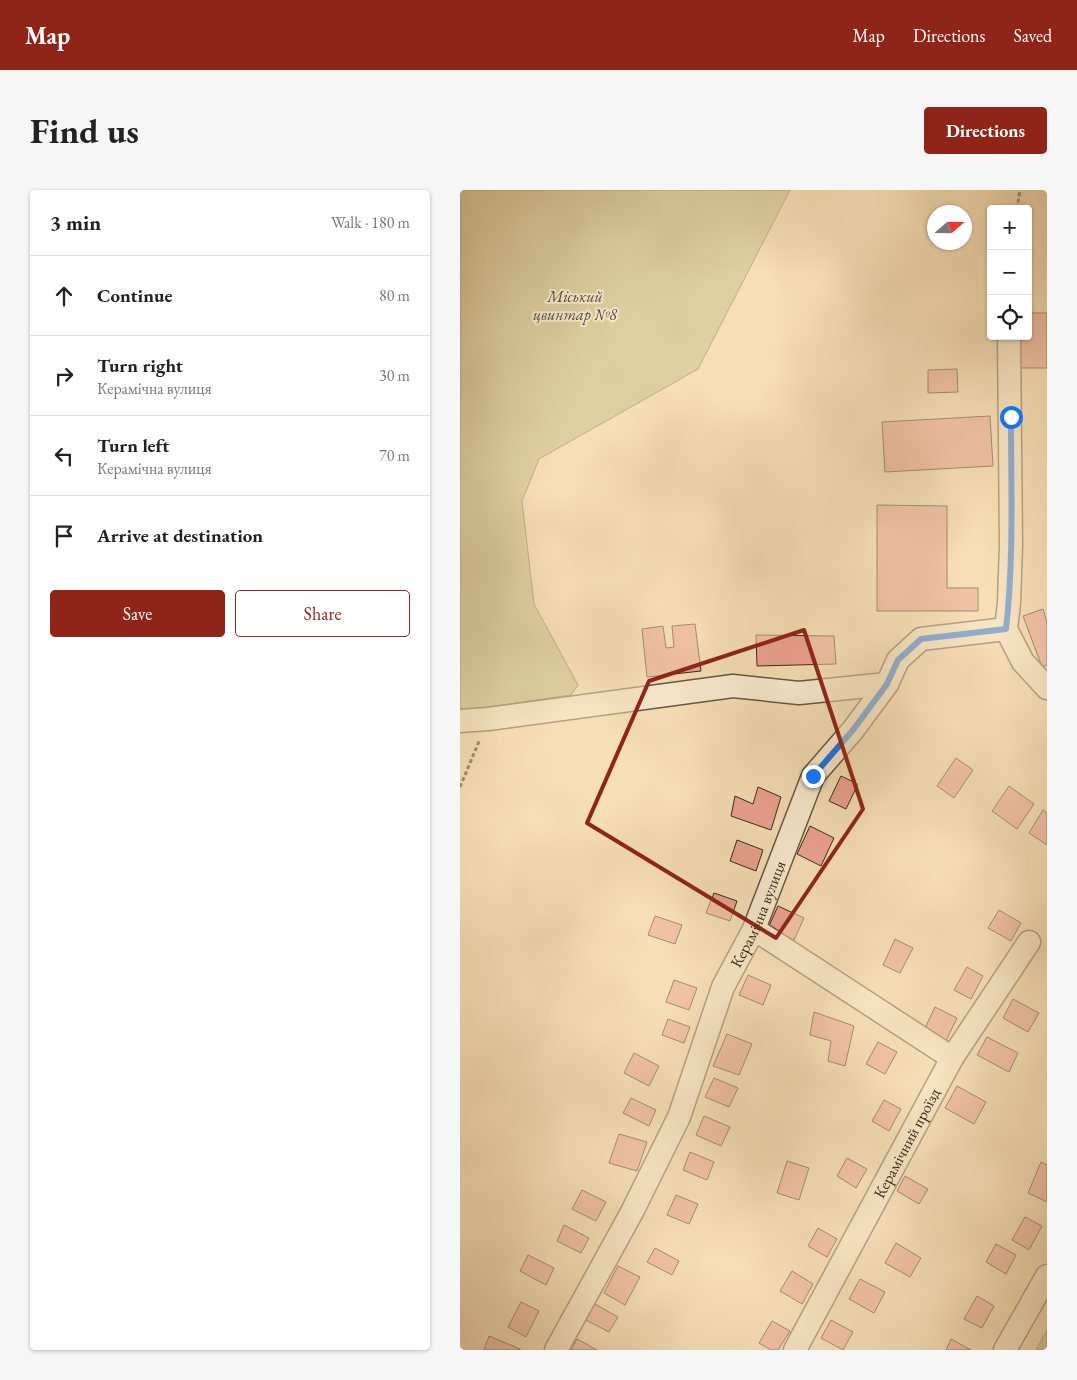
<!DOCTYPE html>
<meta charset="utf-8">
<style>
body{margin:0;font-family:"EB Garamond",serif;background:#f6f6f6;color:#222}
.controls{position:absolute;right:15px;top:15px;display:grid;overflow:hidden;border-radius:5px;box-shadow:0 1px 4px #0004}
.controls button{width:45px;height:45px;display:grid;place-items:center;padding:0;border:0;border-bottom:1px solid #e0e0e0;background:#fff;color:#222;font:25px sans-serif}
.compass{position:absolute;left:467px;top:15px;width:45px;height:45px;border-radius:50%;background:#fff;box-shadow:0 1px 4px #0004;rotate:70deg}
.stop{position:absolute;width:15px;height:15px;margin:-11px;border:4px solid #1a73e8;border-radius:50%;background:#fff}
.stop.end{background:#1a73e8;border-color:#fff;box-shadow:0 1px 5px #0008}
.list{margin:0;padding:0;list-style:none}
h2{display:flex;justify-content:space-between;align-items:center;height:65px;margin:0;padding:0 20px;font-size:21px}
h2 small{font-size:16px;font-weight:400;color:#767676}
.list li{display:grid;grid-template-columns:32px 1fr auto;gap:15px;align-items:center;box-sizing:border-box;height:80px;padding:0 20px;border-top:1px solid #e0e0e0}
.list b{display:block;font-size:19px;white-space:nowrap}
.list p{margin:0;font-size:16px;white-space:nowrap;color:#767676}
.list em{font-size:16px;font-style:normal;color:#767676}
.actions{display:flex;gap:10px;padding:15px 20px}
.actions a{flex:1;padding:11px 0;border:1px solid #8f2418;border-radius:5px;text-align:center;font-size:18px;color:#8f2418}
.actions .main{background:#8f2418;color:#fff}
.icon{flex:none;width:28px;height:28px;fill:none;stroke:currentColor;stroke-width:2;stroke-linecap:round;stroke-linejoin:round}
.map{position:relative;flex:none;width:587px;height:1160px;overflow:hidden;border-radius:5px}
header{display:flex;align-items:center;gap:30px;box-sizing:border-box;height:70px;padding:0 25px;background:#8f2418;color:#fff}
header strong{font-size:24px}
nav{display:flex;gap:28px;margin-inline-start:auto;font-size:18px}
.intro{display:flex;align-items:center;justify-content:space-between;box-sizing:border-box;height:120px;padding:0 30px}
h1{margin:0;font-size:35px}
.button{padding:12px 22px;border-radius:5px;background:#8f2418;color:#fff;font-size:18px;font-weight:700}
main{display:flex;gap:30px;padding:0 30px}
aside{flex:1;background:#fff;border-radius:5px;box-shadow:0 1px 4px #0004}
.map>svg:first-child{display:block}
.green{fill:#c3bf89;stroke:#7c7453}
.building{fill:#eba191;stroke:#362a1d}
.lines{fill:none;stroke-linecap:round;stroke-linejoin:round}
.minor-casing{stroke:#665743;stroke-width:25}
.path{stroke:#362a1d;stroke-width:3;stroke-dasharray:4 2.5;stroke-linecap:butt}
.minor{stroke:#f9ead0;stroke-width:22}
.route{stroke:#1a73e8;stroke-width:6}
.marked{fill:none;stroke:#8f2418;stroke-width:4;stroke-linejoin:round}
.labels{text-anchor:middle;stroke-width:4;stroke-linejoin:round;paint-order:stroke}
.park-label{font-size:16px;font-style:italic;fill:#594f38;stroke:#f9ead0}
.street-label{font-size:16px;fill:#362a1d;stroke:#f9ead0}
</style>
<header>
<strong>Map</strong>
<nav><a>Map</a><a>Directions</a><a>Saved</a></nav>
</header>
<div class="intro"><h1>Find us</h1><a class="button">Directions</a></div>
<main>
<aside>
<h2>3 min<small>Walk · 180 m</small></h2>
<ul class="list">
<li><svg class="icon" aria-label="ahead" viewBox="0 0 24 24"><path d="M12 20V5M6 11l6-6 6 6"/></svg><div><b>Continue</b></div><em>80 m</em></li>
<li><svg class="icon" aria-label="right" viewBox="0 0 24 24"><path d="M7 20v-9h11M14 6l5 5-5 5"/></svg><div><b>Turn right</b><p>Керамічна вулиця</p></div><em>30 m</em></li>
<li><svg class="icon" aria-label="left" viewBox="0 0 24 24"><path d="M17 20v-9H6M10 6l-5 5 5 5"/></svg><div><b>Turn left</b><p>Керамічна вулиця</p></div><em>70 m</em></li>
<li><svg class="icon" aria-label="arrive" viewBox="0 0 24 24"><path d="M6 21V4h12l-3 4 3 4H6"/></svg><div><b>Arrive at destination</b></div></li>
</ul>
<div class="actions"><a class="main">Save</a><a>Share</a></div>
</aside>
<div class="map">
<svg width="587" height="1160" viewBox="0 0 587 1160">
<rect width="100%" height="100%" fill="#f6deb6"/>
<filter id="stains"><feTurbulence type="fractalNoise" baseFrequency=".004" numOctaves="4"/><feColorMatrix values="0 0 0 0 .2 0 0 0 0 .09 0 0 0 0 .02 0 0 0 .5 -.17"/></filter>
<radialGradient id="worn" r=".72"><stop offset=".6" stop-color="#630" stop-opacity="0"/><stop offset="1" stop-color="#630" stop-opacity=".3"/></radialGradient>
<g class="green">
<path d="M 0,0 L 330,0 L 238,179 L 79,269 L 62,311 L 74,414 L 118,495 L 111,505 L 0,521 Z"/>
<path d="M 587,1140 L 587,1160 L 576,1160 Z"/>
</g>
<g class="building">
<path d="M 568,123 L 587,123 L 587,178 L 555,178 L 555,146 L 568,146 Z"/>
<path d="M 497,179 L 498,202 L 468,203 L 468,180 Z"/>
<path d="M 530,226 L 533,276 L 425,282 L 422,232 Z"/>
<path d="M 417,315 L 487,316 L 487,398 L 518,398 L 518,421 L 417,421 Z"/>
<path d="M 583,419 L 587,432 L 587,475 L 582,477 L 563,426 Z"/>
<path d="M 235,434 L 241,481 L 187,487 L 182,439 L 203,436 L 206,458 L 214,457 L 212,436 Z"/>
<path d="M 296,445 L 374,446 L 376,474 L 297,476 Z"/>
<path d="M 496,568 L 513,580 L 494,608 L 477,596 Z"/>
<path d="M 381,586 L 398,594 L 386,619 L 369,611 Z"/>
<path d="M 549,596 L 574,614 L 557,639 L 532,621 Z"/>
<path d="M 298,597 L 321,607 L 311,640 L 271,626 L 275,606 L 293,614 Z"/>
<path d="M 583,620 L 587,623 L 587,655 L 569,643 Z"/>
<path d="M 350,636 L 374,648 L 361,676 L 337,664 Z"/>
<path d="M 277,650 L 303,660 L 296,681 L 270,671 Z"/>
<path d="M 254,703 L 277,711 L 270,731 L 246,723 Z"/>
<path d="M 318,716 L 344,728 L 334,750 L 308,738 Z"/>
<path d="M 539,720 L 561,733 L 551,751 L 528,738 Z"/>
<path d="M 195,726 L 222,735 L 215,754 L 188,745 Z"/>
<path d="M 435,749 L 453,758 L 440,783 L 423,775 Z"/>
<path d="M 507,777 L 523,786 L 511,809 L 494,800 Z"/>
<path d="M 288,785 L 311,795 L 303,815 L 279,805 Z"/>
<path d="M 214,790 L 237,798 L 229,820 L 206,812 Z"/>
<path d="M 553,809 L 579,823 L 568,842 L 543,828 Z"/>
<path d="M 475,817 L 497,828 L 486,851 L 464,840 Z"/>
<path d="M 354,822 L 394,836 L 385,876 L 368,871 L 371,851 L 350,845 Z"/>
<path d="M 208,829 L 230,837 L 224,853 L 202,845 Z"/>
<path d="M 267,844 L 292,854 L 279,885 L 253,876 Z"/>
<path d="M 527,847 L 558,863 L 549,882 L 517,865 Z"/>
<path d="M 418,852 L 437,862 L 425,884 L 406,874 Z"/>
<path d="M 174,863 L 199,876 L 189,896 L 164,883 Z"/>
<path d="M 254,888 L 278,898 L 269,917 L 245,907 Z"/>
<path d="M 497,896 L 526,912 L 514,934 L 485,918 Z"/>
<path d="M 171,908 L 196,920 L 189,936 L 163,923 Z"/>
<path d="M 424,910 L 441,919 L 429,941 L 412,931 Z"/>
<path d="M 244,926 L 270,937 L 261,956 L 236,945 Z"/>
<path d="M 159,944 L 187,952 L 177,981 L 149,973 Z"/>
<path d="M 230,962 L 254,972 L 247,990 L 223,980 Z"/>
<path d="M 387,968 L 407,979 L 396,998 L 377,986 Z"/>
<path d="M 327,971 L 349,978 L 339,1010 L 317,1003 Z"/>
<path d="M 581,972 L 587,975 L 587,1012 L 568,1003 Z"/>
<path d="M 445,986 L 468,999 L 459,1014 L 437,1001 Z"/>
<path d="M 122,1000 L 146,1012 L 136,1031 L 112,1019 Z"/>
<path d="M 216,1005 L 238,1014 L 229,1034 L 207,1025 Z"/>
<path d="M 565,1027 L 582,1036 L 569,1060 L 552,1050 Z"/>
<path d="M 104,1035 L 129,1048 L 121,1063 L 97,1051 Z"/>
<path d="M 358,1038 L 377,1049 L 367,1067 L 348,1056 Z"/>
<path d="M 436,1053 L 461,1068 L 450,1087 L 425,1073 Z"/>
<path d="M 536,1054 L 556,1065 L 546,1084 L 526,1072 Z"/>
<path d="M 195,1058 L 219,1071 L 212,1085 L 187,1072 Z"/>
<path d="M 68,1065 L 94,1078 L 86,1095 L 60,1081 Z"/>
<path d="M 158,1076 L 180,1087 L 165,1115 L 144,1103 Z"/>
<path d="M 332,1081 L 353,1094 L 342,1114 L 320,1101 Z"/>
<path d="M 400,1089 L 425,1102 L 414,1123 L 389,1109 Z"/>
<path d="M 517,1106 L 534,1116 L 522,1138 L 504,1129 Z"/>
<path d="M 61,1112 L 79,1121 L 66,1147 L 48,1137 Z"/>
<path d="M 133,1113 L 158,1127 L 149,1142 L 124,1129 Z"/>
<path d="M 371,1130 L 393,1142 L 383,1160 L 361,1148 Z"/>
<path d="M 312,1131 L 330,1141 L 318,1160 L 311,1160 L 299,1153 Z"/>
<path d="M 29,1146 L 60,1159 L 60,1160 L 24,1160 Z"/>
<path d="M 117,1149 L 137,1160 L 111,1160 Z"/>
<path d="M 491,1149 L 511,1160 L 486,1160 Z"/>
</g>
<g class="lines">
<defs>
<g id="minor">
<path d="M 546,439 L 549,413 L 551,355 L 549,146"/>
<path d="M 0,531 L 28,529 L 273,496 L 339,503 L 427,494"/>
<path d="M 294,739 L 492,868"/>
<path id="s1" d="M 96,1160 L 172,1022 L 219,927 L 263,797 L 294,739 L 353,586 L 393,540 L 427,494 L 438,470 L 461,449 L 546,439 L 563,472 L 587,498"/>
<path id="s2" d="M 335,1160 L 492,868 L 569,752"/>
<path d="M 545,1160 L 587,1086"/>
</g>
</defs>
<use href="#minor" class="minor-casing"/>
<g class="path">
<path d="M 557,19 L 560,0"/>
<path d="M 0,597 L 20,549"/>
</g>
<use href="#minor" class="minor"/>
</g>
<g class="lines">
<path class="route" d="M 353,586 L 393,540 L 427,494 L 438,470 L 461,449 L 546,439 C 554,369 551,298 551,227"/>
</g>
<path d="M0 0H587V1160H0ZM 344,440 L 403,619 L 316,748 L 127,633 L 189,491 Z" fill="#f6deb6" fill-opacity=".55" fill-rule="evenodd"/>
<path class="marked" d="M 344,440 L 403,619 L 316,748 L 127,633 L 189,491 Z"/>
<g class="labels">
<g class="park-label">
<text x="115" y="112">Міський<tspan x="115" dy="18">цвинтар №8</tspan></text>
</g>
<g class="street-label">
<text dy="6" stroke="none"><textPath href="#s1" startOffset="482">Керамічна вулиця</textPath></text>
<text dy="6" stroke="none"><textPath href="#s2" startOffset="235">Керамічний проїзд</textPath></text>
</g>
</g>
<rect width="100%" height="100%" filter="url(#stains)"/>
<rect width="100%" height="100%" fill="url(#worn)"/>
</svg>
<div class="controls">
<button>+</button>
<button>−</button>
<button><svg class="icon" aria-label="locate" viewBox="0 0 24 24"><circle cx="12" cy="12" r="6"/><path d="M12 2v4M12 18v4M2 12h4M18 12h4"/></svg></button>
</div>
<svg class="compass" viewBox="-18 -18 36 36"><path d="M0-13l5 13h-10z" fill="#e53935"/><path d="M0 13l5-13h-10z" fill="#767676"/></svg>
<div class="stop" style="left:551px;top:227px"></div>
<div class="stop end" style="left:353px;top:586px"></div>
</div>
</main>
